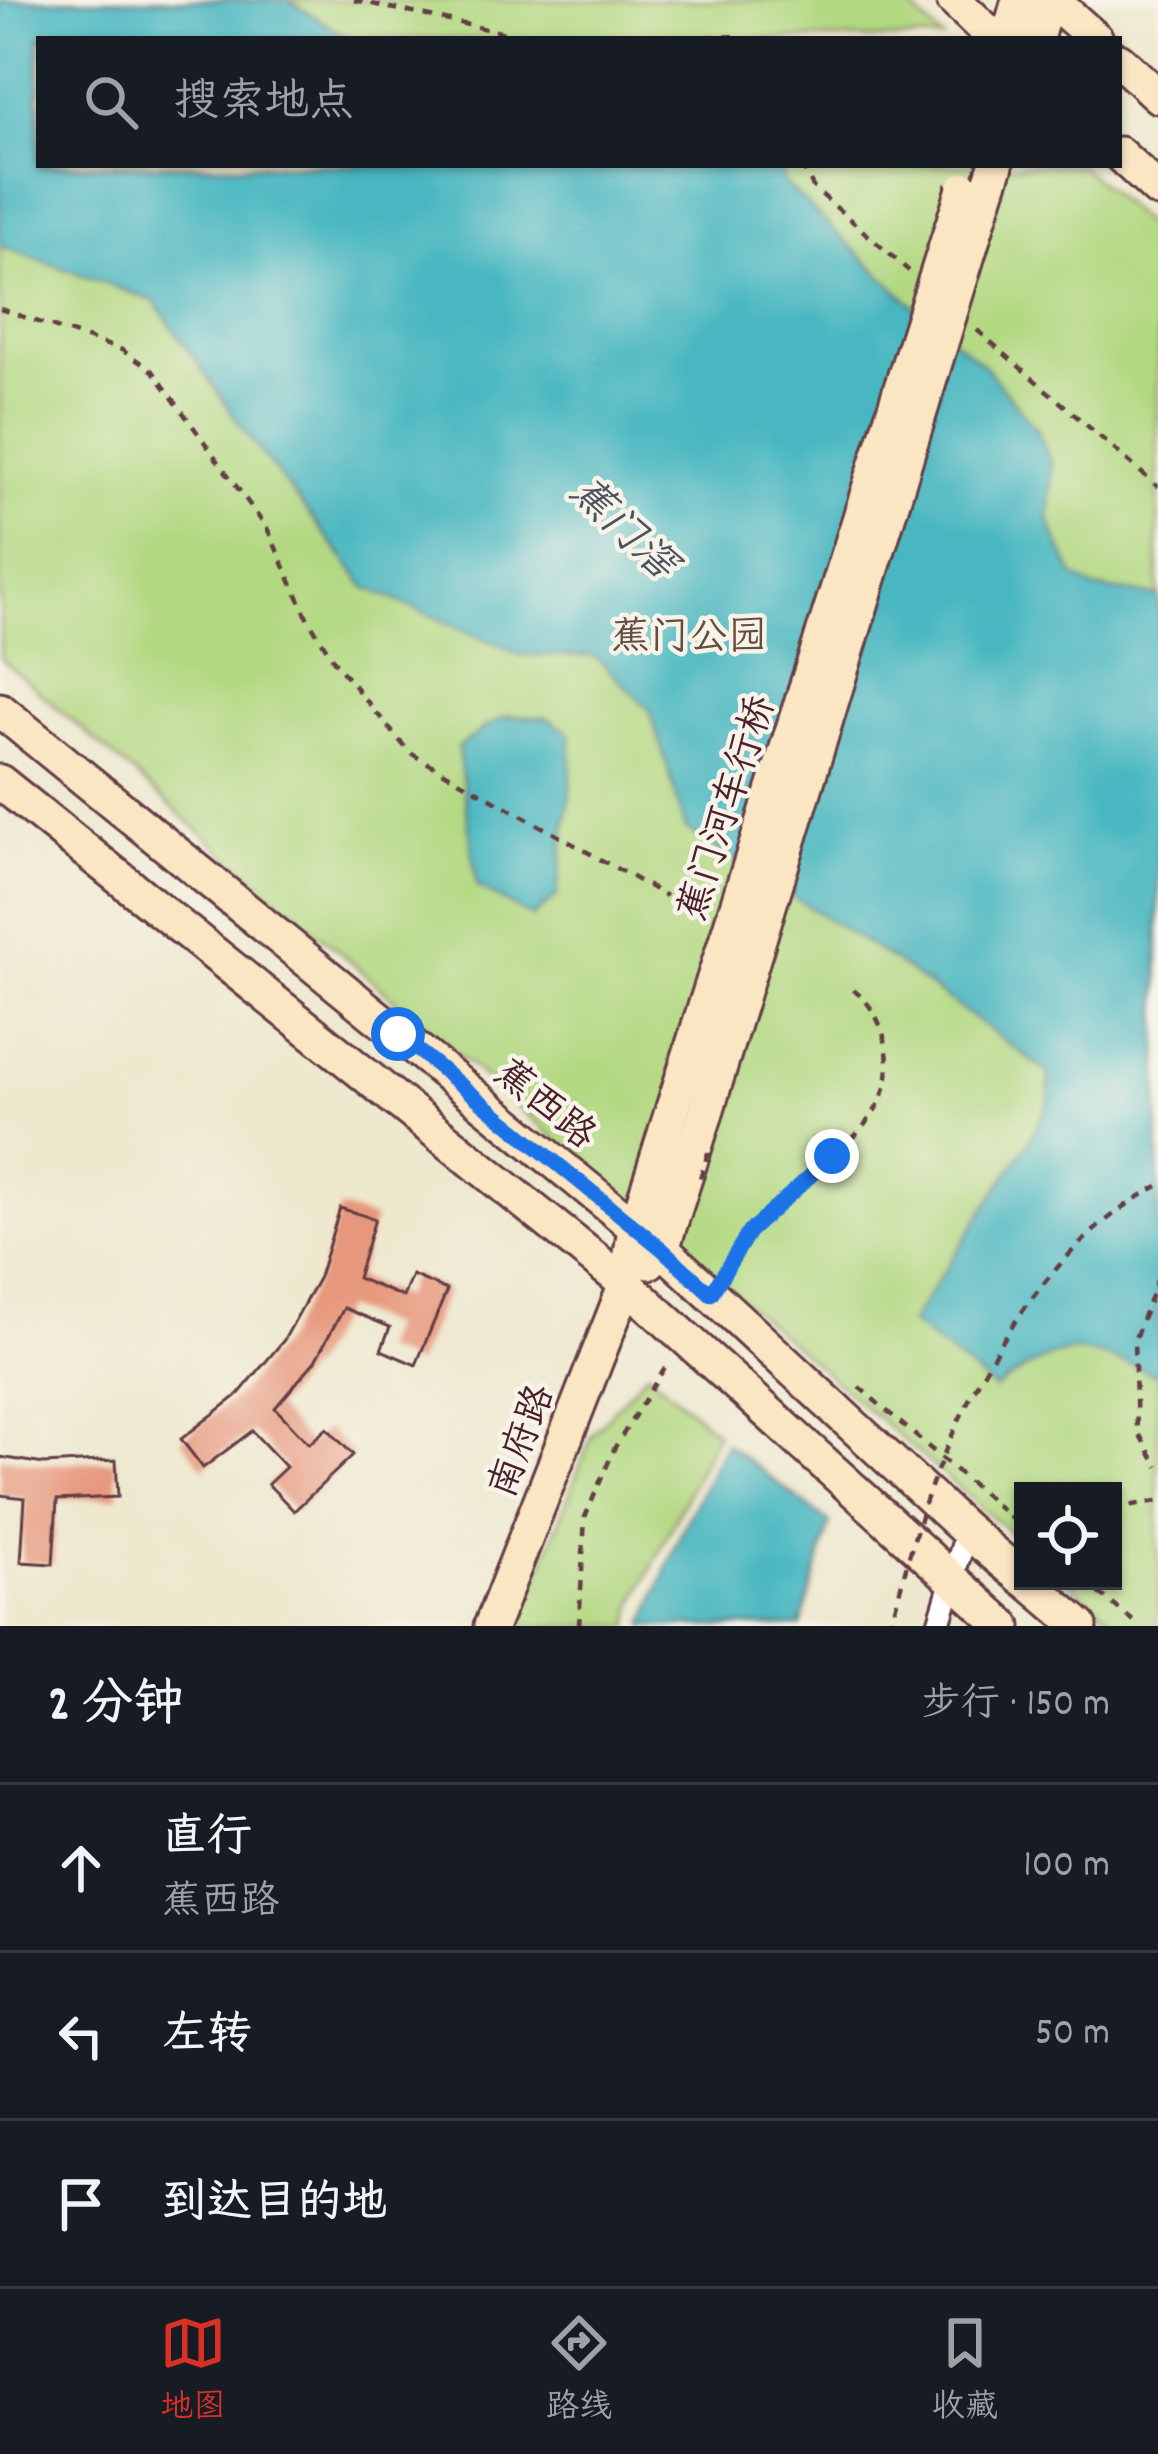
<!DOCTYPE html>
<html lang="zh">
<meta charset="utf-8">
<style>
body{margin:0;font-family:Dekko,"LXGW WenKai TC",sans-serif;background:#20242c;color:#f1f3f6}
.controls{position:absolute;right:36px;bottom:36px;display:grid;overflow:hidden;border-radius:0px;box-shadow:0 3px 9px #0004}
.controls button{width:108px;height:108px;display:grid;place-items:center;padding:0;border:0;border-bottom:3px solid #363941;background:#171b24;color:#f1f3f6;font:60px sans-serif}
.stop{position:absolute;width:36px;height:36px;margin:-27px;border:9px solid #1a73e8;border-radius:50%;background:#fff}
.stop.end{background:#1a73e8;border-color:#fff;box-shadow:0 3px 12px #0008}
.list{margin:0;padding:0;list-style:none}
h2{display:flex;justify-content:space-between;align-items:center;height:156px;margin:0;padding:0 48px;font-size:51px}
h2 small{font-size:39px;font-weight:400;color:#9ea1a6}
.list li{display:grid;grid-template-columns:78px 1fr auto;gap:36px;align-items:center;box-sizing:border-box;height:168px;padding:0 48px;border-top:3px solid #363941}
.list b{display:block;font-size:45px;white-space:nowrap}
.list p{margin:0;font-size:39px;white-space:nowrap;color:#9ea1a6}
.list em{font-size:39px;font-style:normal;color:#9ea1a6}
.icon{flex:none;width:66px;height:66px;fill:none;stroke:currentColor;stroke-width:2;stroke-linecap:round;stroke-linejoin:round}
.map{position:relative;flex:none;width:1158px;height:1626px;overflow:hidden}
.search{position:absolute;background:#171b24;box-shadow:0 3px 9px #0004;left:36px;right:36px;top:36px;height:132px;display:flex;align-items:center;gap:30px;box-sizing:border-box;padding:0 42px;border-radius:0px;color:#9ea1a6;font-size:45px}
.sheet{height:660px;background:#171b24}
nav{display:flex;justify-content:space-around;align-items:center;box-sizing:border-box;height:168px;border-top:3px solid #363941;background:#171b24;font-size:33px;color:#9ea1a6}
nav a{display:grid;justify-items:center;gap:6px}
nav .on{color:#d93025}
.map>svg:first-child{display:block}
.green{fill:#b2d881;stroke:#7e7c56;stroke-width:3}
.water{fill:#49b7c1;stroke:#4a6b76;stroke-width:3}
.building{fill:#e7977c}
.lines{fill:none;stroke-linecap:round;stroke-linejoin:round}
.street-casing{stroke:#633d44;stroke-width:27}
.secondary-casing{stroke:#633d44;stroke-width:39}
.path{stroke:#633d44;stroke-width:4.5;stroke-dasharray:9 9;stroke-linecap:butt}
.street{stroke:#fff;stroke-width:21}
.secondary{stroke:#fbe6c4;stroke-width:33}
.secondary-bridge-casing{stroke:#633d44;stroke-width:39;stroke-linecap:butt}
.path-bridge{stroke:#633d44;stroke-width:4.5;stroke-dasharray:9 9;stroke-linecap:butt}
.secondary-bridge{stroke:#fbe6c4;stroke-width:33}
.route{stroke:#1a73e8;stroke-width:15}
.labels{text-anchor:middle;stroke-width:9;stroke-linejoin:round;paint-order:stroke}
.park-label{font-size:39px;fill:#644d40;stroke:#f7f3e8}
.street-label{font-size:39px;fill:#4a1f2b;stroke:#f7f3e8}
.water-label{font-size:42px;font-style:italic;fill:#4a5460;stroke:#f7f3e8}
</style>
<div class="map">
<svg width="1158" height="1626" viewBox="0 0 1158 1626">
<rect width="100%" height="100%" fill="#f7f3e8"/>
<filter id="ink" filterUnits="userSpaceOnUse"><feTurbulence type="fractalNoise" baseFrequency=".00833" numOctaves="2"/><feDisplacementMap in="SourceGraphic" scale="24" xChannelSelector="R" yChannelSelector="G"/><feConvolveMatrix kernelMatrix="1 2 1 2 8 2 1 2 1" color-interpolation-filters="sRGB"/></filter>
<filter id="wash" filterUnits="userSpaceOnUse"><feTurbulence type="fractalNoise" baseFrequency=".004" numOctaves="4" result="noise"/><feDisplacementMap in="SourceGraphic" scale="48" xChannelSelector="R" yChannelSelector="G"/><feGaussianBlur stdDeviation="2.7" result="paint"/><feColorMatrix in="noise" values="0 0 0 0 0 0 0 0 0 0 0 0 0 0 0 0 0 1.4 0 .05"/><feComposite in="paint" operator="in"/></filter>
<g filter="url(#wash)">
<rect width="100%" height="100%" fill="#eee8cf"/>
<g class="green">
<path d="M 0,0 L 903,0 L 943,39 L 39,39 L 39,165 L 1080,165 L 1158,236 L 1158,1626 L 1121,1626 L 1067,1581 L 1113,1581 L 1113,1491 L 1023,1491 L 1023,1544 L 0,658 Z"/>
<path d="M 647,1372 L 717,1433 L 634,1604 L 630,1626 L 519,1626 L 592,1435 Z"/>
</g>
<g class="water">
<path d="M 0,0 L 288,0 L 350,39 L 39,39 L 39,165 L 778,165 L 785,184 L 928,319 L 985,366 L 1037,430 L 1052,464 L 1049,521 L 1073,575 L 1093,588 L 1158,596 L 1158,1375 C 1077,1345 1068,1338 995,1389 L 910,1323 L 1028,1143 L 1049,1103 L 1049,1073 L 899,964 L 686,829 L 650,710 L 595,656 L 521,655 L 366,587 L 251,440 L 154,301 L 0,246 Z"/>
<path d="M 509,716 L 547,718 L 570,733 L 571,782 L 557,896 L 532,917 L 477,886 L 458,748 L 487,726 Z"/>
<path d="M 725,1443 L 830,1523 L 801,1626 L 644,1626 L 682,1530 Z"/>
</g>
<g id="blocks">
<g class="building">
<path d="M 340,1208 L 375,1219 L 357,1278 L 403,1297 L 412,1275 L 447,1290 L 416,1365 L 381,1350 L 390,1327 L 344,1308 L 315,1361 L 275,1408 L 309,1444 L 327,1428 L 353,1455 L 294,1511 L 268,1484 L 286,1467 L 252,1431 L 203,1468 L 181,1439 L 238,1395 L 284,1340 L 319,1277 Z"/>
<path d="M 0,1457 L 44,1464 L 116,1460 L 118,1497 L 57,1500 L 53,1564 L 21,1562 L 25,1498 L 0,1495 Z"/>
</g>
</g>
</g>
<g filter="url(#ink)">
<use href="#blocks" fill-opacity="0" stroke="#633d44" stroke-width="3"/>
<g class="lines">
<defs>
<path id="street" d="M 938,1626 L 967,1531"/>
<g id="secondary">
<path d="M 954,0 L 995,39"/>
<path d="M 1052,0 L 1096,39"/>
<path d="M 1008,39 L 1019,0"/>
<path d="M 1036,39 L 1047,0"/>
<path d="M 1119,60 L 1158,96"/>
<path d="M 1119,154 L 1158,190"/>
<path d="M 985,199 L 996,165"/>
<path d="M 0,710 L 662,1249 L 967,1531 L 1023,1578"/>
<path d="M 0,782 L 626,1284 L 1004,1626"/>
<path d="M 649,1262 L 662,1249 L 704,1119"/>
<path d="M 1027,1581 L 1080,1626"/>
<path d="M 491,1626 L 626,1284 L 635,1229 L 673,1108"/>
</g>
</defs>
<use href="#street" class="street-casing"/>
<use href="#secondary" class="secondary-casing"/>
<g class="path">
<path d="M 354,0 L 532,39"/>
<path d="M 617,39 L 741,36 L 743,39"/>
<path d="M 802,165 L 813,187 L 909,271"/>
<path d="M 0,309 L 122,350 L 153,371 L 268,530 L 308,619 L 336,664 L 410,753 L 666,896"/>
<path d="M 977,330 L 1158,487"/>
<path d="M 727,1268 C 735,1255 742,1240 753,1229 C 789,1191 853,1150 878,1105 C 899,1068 885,1009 850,988"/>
<path d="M 1158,1278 L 1134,1341 L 1137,1430 L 1158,1467"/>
<path d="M 859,1387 L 1023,1528"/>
<path d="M 1113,1508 L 1158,1501"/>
<path d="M 1085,1581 L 1139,1626"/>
<path d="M 579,1626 L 585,1517 L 615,1447 L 667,1364"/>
</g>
<use href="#street" class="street"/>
<use href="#secondary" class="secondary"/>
<defs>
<g id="secondary-bridge">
<path d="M 673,1108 L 964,189"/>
<path d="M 704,1119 L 985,199"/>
</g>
</defs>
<use href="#secondary-bridge" class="secondary-bridge-casing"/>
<g class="path-bridge">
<path d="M 700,1178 L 709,1150"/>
<path d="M 890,1626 C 905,1573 918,1517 939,1466 C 981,1361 1056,1239 1158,1186"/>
</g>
<use href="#secondary-bridge" class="secondary-bridge"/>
</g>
</g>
<g class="lines" filter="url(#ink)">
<path class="route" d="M 398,1034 L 662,1249 L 711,1294 L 749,1232 L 832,1156"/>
</g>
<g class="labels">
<g class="park-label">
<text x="689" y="648">蕉门公园</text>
</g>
<g class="street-label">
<text transform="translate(724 807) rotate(-72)" y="14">蕉门河车行桥</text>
<text transform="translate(547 1102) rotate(39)" y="14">蕉西路</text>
<text transform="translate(519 1440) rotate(-69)" y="14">南府路</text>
</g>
<g class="water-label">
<text transform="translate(625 526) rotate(44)" y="15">蕉门滘</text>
</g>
</g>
</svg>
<div class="controls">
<button><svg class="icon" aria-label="locate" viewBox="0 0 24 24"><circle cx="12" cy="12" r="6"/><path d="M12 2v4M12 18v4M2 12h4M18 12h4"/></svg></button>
</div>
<div class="stop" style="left:398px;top:1034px"></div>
<div class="stop end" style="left:832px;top:1156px"></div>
<div class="search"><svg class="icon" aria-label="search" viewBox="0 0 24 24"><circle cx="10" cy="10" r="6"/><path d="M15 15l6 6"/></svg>搜索地点</div>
</div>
<section class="sheet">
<h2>2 分钟<small>步行 · 150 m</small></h2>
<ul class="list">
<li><svg class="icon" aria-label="ahead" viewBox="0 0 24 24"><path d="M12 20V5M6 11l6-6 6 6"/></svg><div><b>直行</b><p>蕉西路</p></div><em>100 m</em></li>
<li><svg class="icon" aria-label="left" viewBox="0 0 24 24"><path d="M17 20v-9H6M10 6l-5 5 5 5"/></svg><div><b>左转</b></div><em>50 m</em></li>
<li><svg class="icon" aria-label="arrive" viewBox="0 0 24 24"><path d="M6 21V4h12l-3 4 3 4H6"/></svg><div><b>到达目的地</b></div></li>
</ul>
</section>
<nav>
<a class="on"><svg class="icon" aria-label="map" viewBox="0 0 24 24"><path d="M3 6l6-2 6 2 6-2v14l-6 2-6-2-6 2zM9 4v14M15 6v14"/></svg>地图</a>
<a><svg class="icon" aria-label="directions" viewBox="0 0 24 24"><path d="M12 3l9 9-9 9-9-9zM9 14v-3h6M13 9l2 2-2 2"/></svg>路线</a>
<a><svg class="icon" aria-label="saved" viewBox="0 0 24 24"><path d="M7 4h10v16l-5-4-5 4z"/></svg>收藏</a>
</nav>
